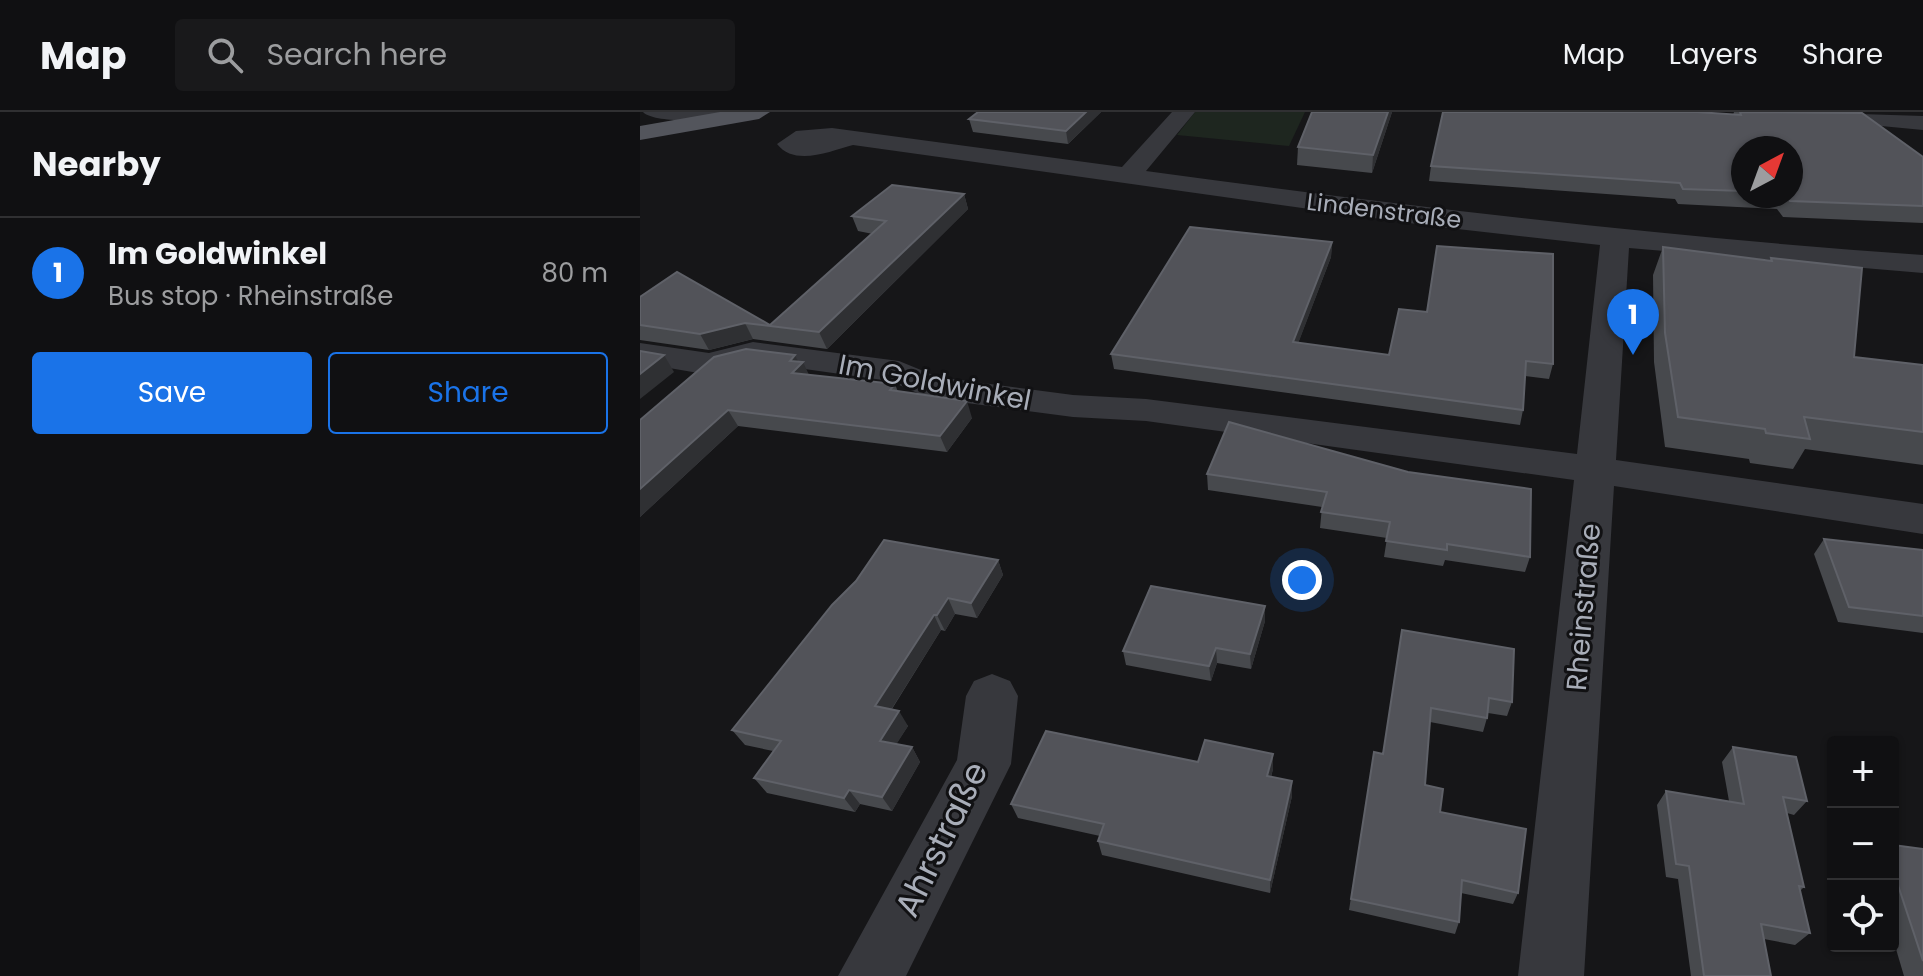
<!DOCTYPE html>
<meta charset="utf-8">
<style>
body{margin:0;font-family:Poppins,sans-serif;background:#19191b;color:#f1f3f6}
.controls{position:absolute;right:24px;bottom:24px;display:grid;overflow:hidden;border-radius:8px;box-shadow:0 2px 6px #0004}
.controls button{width:72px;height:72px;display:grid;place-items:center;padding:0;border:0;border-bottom:2px solid #303032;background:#101012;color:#f1f3f6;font:40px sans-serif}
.compass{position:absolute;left:1091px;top:24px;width:72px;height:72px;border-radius:50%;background:#101012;box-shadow:0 2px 6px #0004;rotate:41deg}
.you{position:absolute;left:662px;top:468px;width:28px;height:28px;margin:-20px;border:6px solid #fff;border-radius:50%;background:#1a73e8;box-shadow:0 0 0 12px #1a73e833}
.badge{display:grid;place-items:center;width:52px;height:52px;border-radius:50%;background:#1a73e8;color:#fff;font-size:26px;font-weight:700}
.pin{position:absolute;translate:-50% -66px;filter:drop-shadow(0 2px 4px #0008)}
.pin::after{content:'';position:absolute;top:42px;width:28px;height:24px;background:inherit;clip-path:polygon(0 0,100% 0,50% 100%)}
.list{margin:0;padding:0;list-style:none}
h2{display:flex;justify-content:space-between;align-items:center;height:104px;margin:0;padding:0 32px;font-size:34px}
h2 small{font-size:26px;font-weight:400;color:#9c9d9f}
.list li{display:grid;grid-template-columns:52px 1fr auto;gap:24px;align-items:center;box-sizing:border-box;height:112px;padding:0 32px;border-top:2px solid #303032}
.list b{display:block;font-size:30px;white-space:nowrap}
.list p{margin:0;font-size:26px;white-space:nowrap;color:#9c9d9f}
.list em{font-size:26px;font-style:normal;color:#9c9d9f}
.actions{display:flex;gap:16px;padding:24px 32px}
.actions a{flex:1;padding:18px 0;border:2px solid #1a73e8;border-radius:8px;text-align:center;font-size:28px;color:#1a73e8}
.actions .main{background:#1a73e8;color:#fff}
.icon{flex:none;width:44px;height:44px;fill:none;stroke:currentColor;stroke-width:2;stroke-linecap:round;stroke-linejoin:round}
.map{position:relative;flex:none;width:1283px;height:864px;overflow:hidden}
header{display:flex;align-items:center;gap:48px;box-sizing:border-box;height:112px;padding:0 40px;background:#101012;border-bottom:2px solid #303032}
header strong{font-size:38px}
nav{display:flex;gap:44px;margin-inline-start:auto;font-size:28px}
.search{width:560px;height:72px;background:#19191b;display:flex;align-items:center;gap:20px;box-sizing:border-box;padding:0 28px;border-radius:8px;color:#9c9d9f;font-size:30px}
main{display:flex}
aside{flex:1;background:#101012}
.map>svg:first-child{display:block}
.green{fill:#1e261f}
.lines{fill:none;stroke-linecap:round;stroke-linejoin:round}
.street{fill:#37383d;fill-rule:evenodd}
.primary{fill:#53555c;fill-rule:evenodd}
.wall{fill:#47494d;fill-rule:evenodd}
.shaded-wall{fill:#2f3033}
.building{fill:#525359;stroke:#5f6168;stroke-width:2}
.labels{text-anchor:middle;stroke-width:6;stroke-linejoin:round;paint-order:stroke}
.far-street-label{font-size:24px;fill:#a8adb8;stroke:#111113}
.street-label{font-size:28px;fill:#a8adb8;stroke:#111113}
.near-street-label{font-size:34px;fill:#a8adb8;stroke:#111113}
</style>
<header>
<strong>Map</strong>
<div class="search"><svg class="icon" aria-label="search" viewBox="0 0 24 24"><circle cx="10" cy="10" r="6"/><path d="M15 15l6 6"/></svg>Search here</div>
<nav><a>Map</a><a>Layers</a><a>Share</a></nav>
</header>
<main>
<aside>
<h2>Nearby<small></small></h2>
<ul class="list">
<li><span class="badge">1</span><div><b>Im Goldwinkel</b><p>Bus stop · Rheinstraße</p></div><em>80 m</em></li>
</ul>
<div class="actions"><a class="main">Save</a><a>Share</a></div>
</aside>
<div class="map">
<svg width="1283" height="864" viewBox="0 0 1283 864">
<rect width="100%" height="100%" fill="#161618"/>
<path class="green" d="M 555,0 L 665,0 L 649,34 L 537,23 Z"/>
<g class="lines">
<g class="street">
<path d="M 3,0 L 85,0 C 76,11 12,11 3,0 Z"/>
<path d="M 532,0 L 555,0 L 506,59 C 765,94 1023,125 1283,143 L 1283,161 L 989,136 L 976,348 L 1283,392 L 1283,422 L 974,374 L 944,864 L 878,864 L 934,368 L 506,309 L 433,305 L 289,286 L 250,269 L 114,250 L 70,263 L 0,251 L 0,231 L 69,241 L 113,230 L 259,249 L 298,265 L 433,283 L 506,287 L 937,342 L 960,133 L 791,114 L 213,33 C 190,39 155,55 137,32 L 156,19 L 192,16 L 482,55 Z"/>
<path d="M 1157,0 L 1283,4 L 1283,18 L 1168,7 Z"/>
<path d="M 352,562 L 370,569 L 378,584 L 371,652 L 266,864 L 198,864 L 317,648 L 326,584 L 334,569 Z"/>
</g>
<path class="primary" d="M 80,0 L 130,0 L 119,7 L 0,28 L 0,14 Z"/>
</g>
<g class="wall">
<path d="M 338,0 L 461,0 L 428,32 L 333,20 L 329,7 Z"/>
<path d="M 672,0 L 752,0 L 732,61 L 657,53 L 658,35 Z"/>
<path d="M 1094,0 L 1213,0 L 1283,45 L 1283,111 L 1143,105 L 1137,97 L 1038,92 L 1035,87 L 789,69 L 791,54 L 1093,3 ZM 1103,36 L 1151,84 L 1103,84 Z"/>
<path d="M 324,82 L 328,97 L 187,237 L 113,227 L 69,238 L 0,228 L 0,185 L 130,213 L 233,122 L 218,119 L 212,104 Z"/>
<path d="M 692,130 L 691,145 L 658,231 L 749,243 L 759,197 L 913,252 L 909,267 L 885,264 L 883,298 L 880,313 L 474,257 L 471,242 Z"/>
<path d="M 1023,135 L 1129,149 L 1131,146 L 1214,245 L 1283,253 L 1283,353 L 1165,337 L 1153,357 L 1110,351 L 1109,347 L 1025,335 L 1014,250 L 1013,163 Z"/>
<path d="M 155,243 L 158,250 L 169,263 L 255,272 L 258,280 L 332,306 L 307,340 L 98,314 L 0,405 L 0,308 Z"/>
<path d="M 589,310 L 890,445 L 885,460 L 805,448 L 803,454 L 744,445 L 747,426 L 680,416 L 682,395 L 568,378 L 567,362 Z"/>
<path d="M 1184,427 L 1283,438 L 1283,521 L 1198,510 L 1174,442 Z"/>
<path d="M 358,448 L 363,463 L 337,506 L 315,502 L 305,519 L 301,518 L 252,597 L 268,614 L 256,632 L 272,635 L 280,650 L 252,699 L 220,692 L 215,700 L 127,681 L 114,666 L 133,639 L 105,633 L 92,618 Z"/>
<path d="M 625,494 L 625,509 L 611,557 L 577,551 L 571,569 L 486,553 L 483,539 Z"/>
<path d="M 762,518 L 872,590 L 867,604 L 848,601 L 847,606 L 843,620 L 790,610 L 785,673 L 800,700 L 878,781 L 873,792 L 821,781 L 819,810 L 815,822 L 709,798 L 734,640 L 743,642 Z"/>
<path d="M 1093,635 L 1167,689 L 1154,703 L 1147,701 L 1164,775 L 1160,779 L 1170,821 L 1155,833 L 1124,827 L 1131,864 L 1051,864 L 1038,767 L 1026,765 L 1017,693 L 1026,679 L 1089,689 L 1082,650 Z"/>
<path d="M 633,642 L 633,657 L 631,665 L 652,684 L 630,781 L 462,743 L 458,729 L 460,724 L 378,706 L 371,692 L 558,650 Z"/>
<path d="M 1253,733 L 1283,737 L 1283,864 L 1264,864 L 1253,827 Z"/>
</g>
<g class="shaded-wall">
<path d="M 446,0 L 461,0 L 428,32 L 426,19 Z"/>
<path d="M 748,0 L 752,0 L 732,61 L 733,43 Z"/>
<path d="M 324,82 L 328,97 L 187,237 L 179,220 Z"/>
<path d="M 692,130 L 691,145 L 653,245 L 653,230 Z"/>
<path d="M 105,211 L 113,227 L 69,238 L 60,222 Z"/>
<path d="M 24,243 L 34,260 L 0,287 L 0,262 Z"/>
<path d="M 155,243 L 160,253 L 163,250 L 171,267 L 152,261 L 150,249 Z"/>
<path d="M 327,289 L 332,306 L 307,340 L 300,324 Z"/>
<path d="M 88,298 L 98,314 L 0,405 L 0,377 Z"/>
<path d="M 358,448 L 363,463 L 337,506 L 331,491 Z"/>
<path d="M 308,486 L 315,502 L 305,519 L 297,503 Z"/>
<path d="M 625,494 L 625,509 L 611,557 L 610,542 Z"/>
<path d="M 294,503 L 301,518 L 244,609 L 235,594 Z"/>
<path d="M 576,536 L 577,551 L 571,569 L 569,554 Z"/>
<path d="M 259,599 L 268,614 L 249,644 L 240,629 Z"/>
<path d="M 272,635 L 280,650 L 252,699 L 242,685 Z"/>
<path d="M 633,642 L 633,657 L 627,679 L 627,664 Z"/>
<path d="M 652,669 L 652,684 L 630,781 L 630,768 Z"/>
<path d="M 209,678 L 220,692 L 215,700 L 204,686 Z"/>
</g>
<g class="building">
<path d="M 338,0 L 446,0 L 426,19 L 329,7 Z"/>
<path d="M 672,0 L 748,0 L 733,43 L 658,35 Z"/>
<path d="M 803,0 L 1057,0 L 1101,3 L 1100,0 L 1222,1 L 1283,45 L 1283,94 L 1150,89 L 1146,84 L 1151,84 L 1151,36 L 1103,36 L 1103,79 L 1043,77 L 1040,71 L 791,54 Z"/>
<path d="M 252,73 L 324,82 L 179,220 L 105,211 L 60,222 L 0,213 L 0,185 L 37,160 L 130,213 L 246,109 L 212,104 Z"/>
<path d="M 550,115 L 692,130 L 653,230 L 749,243 L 759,197 L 787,200 L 797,134 L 913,142 L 913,252 L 886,249 L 883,298 L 471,242 Z"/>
<path d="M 1023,135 L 1132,149 L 1131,146 L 1222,156 L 1214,245 L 1283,253 L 1283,320 L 1164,305 L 1170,327 L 1126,321 L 1125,317 L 1038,305 L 1025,221 Z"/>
<path d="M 106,237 L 155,243 L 150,249 L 163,250 L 152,261 L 255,272 L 250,278 L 327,289 L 300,324 L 88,298 L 0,377 L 0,308 L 74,245 Z"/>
<path d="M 0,239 L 24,243 L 0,262 Z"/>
<path d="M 589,310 L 768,360 L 891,377 L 890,445 L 807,432 L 807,438 L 746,429 L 750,410 L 681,400 L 687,380 L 567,362 Z"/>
<path d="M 1184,427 L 1283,438 L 1283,504 L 1209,495 Z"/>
<path d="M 244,428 L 358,448 L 331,491 L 308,486 L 297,503 L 294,503 L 235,594 L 259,599 L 240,629 L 272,635 L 242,685 L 209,678 L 204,686 L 114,666 L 141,629 L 92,618 L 192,493 L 216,469 Z"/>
<path d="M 511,474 L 625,494 L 610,542 L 576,536 L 569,554 L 483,539 Z"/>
<path d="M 762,518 L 874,537 L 872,590 L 849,586 L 847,606 L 791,596 L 785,673 L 803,677 L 800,700 L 886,717 L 878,781 L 822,768 L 819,810 L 711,787 L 734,640 L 743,642 Z"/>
<path d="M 406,619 L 558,650 L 565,628 L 633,642 L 627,664 L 652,669 L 630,768 L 458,729 L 464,712 L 371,692 Z"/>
<path d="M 1093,635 L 1156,645 L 1167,689 L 1143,685 L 1164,775 L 1159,774 L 1170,821 L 1121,812 L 1131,864 L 1064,864 L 1049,754 L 1036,752 L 1026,679 L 1104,692 Z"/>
<path d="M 1253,733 L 1283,737 L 1283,849 L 1253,758 Z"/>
</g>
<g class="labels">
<g class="far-street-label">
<text transform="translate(744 99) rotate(7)" y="8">Lindenstraße</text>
</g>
<g class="street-label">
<text transform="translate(295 270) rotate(11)" y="10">Im Goldwinkel</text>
<text transform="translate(943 495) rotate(-85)" y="10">Rheinstraße</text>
</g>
<g class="near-street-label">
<text transform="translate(301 727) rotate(-64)" y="12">Ahrstraße</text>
</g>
</g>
</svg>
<div class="controls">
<button>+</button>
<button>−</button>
<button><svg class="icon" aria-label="locate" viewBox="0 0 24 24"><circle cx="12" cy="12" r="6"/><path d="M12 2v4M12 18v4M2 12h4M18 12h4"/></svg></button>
</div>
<svg class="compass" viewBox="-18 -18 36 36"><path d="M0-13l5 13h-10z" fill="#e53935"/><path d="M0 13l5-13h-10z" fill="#9c9d9f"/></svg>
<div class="you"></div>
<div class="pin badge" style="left:993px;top:243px">1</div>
</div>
</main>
